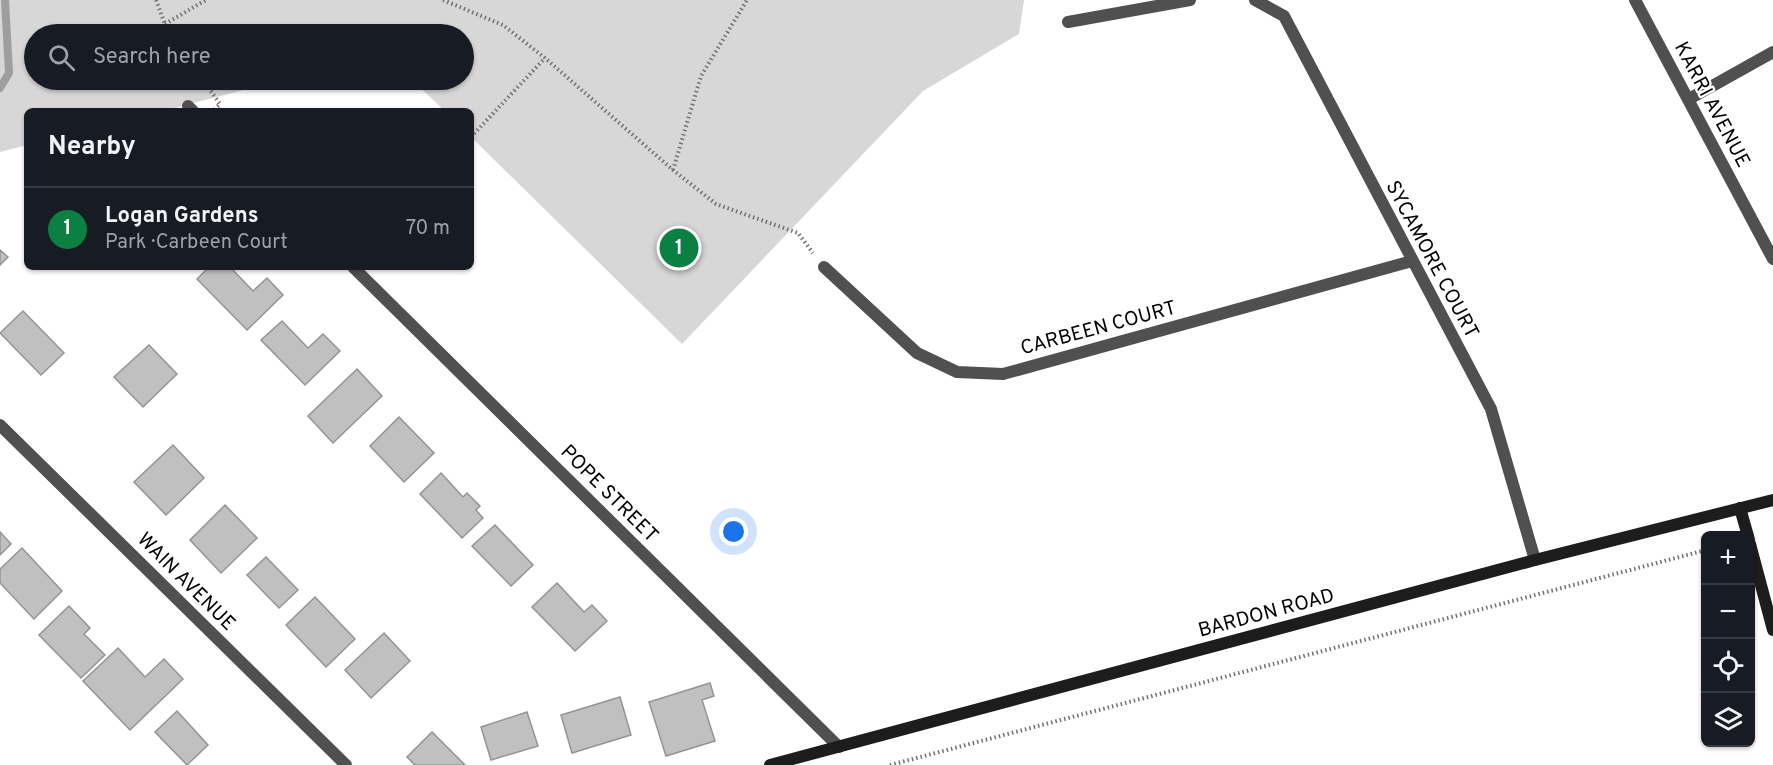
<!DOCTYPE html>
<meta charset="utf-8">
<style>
body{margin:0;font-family:Overpass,sans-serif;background:#20242c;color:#f1f3f6}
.controls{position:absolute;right:18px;bottom:18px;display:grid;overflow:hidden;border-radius:9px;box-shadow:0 2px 4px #0004}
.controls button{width:54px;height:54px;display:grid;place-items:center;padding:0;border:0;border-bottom:2px solid #363941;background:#171b24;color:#f1f3f6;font:30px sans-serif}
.you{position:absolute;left:734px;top:532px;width:21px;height:21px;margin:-15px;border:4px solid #fff;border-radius:50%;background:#1a73e8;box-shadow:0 0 0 9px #1a73e833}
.badge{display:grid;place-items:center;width:39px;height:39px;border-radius:50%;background:#0b8043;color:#fff;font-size:20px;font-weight:700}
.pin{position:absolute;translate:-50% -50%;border:3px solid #fff;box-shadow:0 2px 6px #0006}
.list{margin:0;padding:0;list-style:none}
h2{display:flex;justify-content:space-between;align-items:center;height:78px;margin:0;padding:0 24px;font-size:26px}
h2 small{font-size:20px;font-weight:400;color:#9ea1a6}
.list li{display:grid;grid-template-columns:39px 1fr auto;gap:18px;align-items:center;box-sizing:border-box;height:84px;padding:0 24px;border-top:2px solid #363941}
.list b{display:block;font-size:22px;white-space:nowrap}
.list p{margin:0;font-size:20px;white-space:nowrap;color:#9ea1a6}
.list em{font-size:20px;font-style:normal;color:#9ea1a6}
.icon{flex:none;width:33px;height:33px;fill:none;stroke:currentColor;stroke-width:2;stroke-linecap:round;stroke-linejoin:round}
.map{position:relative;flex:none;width:1773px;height:765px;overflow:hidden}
.search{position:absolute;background:#171b24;box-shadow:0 2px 4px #0004;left:24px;top:24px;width:450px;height:66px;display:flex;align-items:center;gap:15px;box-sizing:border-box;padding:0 21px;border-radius:33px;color:#9ea1a6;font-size:22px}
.panel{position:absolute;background:#171b24;box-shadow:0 2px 4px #0004;left:24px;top:108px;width:450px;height:162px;border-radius:9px}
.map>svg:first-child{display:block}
.green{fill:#d7d7d7}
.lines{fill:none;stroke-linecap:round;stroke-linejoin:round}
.stream{stroke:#9e9e9e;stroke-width:8}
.building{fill:#c0c0c0;stroke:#949494;stroke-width:1.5}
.path{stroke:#727272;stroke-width:4;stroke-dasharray:1.5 3;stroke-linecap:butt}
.street{stroke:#505050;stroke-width:12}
.secondary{stroke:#1d1d1d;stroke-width:12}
.labels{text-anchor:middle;stroke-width:4.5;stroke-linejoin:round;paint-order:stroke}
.street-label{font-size:20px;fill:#000;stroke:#fff}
</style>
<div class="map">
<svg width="1773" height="765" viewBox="0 0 1773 765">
<rect width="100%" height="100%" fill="#fff"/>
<path class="green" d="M 0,0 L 1024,0 L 1019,34 L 923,91 L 682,344 L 471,137 L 471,111 L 445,111 L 412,80 L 464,80 L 464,34 L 34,34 L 34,80 L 282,80 L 163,111 L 27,111 L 27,145 L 0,152 Z"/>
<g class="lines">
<path class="stream" d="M 0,88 L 9,73 L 5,0"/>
</g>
<g class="building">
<path d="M 0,250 L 8,257 L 0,265 Z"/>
<path d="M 209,267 L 230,267 L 253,291 L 267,278 L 283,295 L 247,330 L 197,279 Z"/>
<path d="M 23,311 L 64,353 L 41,375 L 0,333 Z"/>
<path d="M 282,321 L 308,348 L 323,334 L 340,351 L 305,385 L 261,340 Z"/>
<path d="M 149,345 L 177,374 L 143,407 L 114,377 Z"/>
<path d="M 357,369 L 382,396 L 333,443 L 308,416 Z"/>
<path d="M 399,417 L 434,453 L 404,482 L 370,446 Z"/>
<path d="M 173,445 L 204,478 L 166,515 L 134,482 Z"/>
<path d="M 441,473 L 463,497 L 467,493 L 480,506 L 476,510 L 483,518 L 462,538 L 420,494 Z"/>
<path d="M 225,505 L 257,538 L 221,573 L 190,540 Z"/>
<path d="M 495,525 L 533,565 L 511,586 L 472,546 Z"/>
<path d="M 0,532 L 11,544 L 0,555 Z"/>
<path d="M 22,548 L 62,591 L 34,619 L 0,583 L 0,569 Z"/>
<path d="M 266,557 L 298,590 L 279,608 L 247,575 Z"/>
<path d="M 557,583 L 584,612 L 592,605 L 607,621 L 575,651 L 532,607 Z"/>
<path d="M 315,597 L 355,639 L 326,667 L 286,625 Z"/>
<path d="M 69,606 L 90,628 L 84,634 L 105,655 L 81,678 L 39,635 Z"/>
<path d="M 384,633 L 410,661 L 371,698 L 345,670 Z"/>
<path d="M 118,648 L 145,677 L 164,659 L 183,679 L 130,730 L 83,681 Z"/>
<path d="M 710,683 L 714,696 L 702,700 L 715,741 L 666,756 L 649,702 Z"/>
<path d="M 620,697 L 631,735 L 572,753 L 561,715 Z"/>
<path d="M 177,711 L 208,745 L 187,765 L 155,732 Z"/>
<path d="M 527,712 L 538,746 L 491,760 L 481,727 Z"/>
<path d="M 432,732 L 465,765 L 415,765 L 407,757 Z"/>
</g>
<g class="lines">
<g class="path">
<path d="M 156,0 L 165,24 L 172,34"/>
<path d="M 443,0 L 503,25 L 545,58 L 673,170 L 716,204 L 798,233 L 813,253"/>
<path d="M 165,24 L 206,0"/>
<path d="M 203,80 L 220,104 L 213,111"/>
<path d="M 471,137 L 545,58"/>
<path d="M 673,170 L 701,76 L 747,0"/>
<path d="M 890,765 L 1706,550"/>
</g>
<g class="street">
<path d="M 1255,0 L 1284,16 L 1491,409 L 1535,560"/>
<path d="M 1635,0 L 1773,259"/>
<path d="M 1068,22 L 1190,0"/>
<path d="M 1689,99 L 1773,52"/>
<path d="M 188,106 L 193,111"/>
<path d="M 353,267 L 839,747"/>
<path d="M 824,267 L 917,353 L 957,372 L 1003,374 L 1412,261"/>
<path d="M 0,425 L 346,765"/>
</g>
<g class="secondary">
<path d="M 1740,508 L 1748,536"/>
<path d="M 1750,544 L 1773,630"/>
<path d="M 770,765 L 1535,560 L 1773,500"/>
</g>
</g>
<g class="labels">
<g class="street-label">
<text transform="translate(1713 104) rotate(62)" y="7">KARRI AVENUE</text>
<text transform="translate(1433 259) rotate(62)" y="7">SYCAMORE COURT</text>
<text transform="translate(1098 327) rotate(-15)" y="7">CARBEEN COURT</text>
<text transform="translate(610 493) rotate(45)" y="7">POPE STREET</text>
<text transform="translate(187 581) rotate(45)" y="7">WAIN AVENUE</text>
<text transform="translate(1266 612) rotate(-15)" y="7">BARDON ROAD</text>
</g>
</g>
</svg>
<div class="controls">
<button>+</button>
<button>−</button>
<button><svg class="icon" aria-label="locate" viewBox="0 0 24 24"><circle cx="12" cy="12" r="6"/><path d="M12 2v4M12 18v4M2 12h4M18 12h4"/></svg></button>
<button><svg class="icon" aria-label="layers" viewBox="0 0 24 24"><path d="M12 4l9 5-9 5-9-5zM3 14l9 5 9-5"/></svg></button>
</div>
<div class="you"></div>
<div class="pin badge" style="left:679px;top:248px">1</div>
<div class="search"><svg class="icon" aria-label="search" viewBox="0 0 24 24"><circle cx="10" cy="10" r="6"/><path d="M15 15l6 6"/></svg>Search here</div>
<section class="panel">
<h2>Nearby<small></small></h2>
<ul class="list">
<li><span class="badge">1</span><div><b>Logan Gardens</b><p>Park · Carbeen Court</p></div><em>70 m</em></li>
</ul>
</section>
</div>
